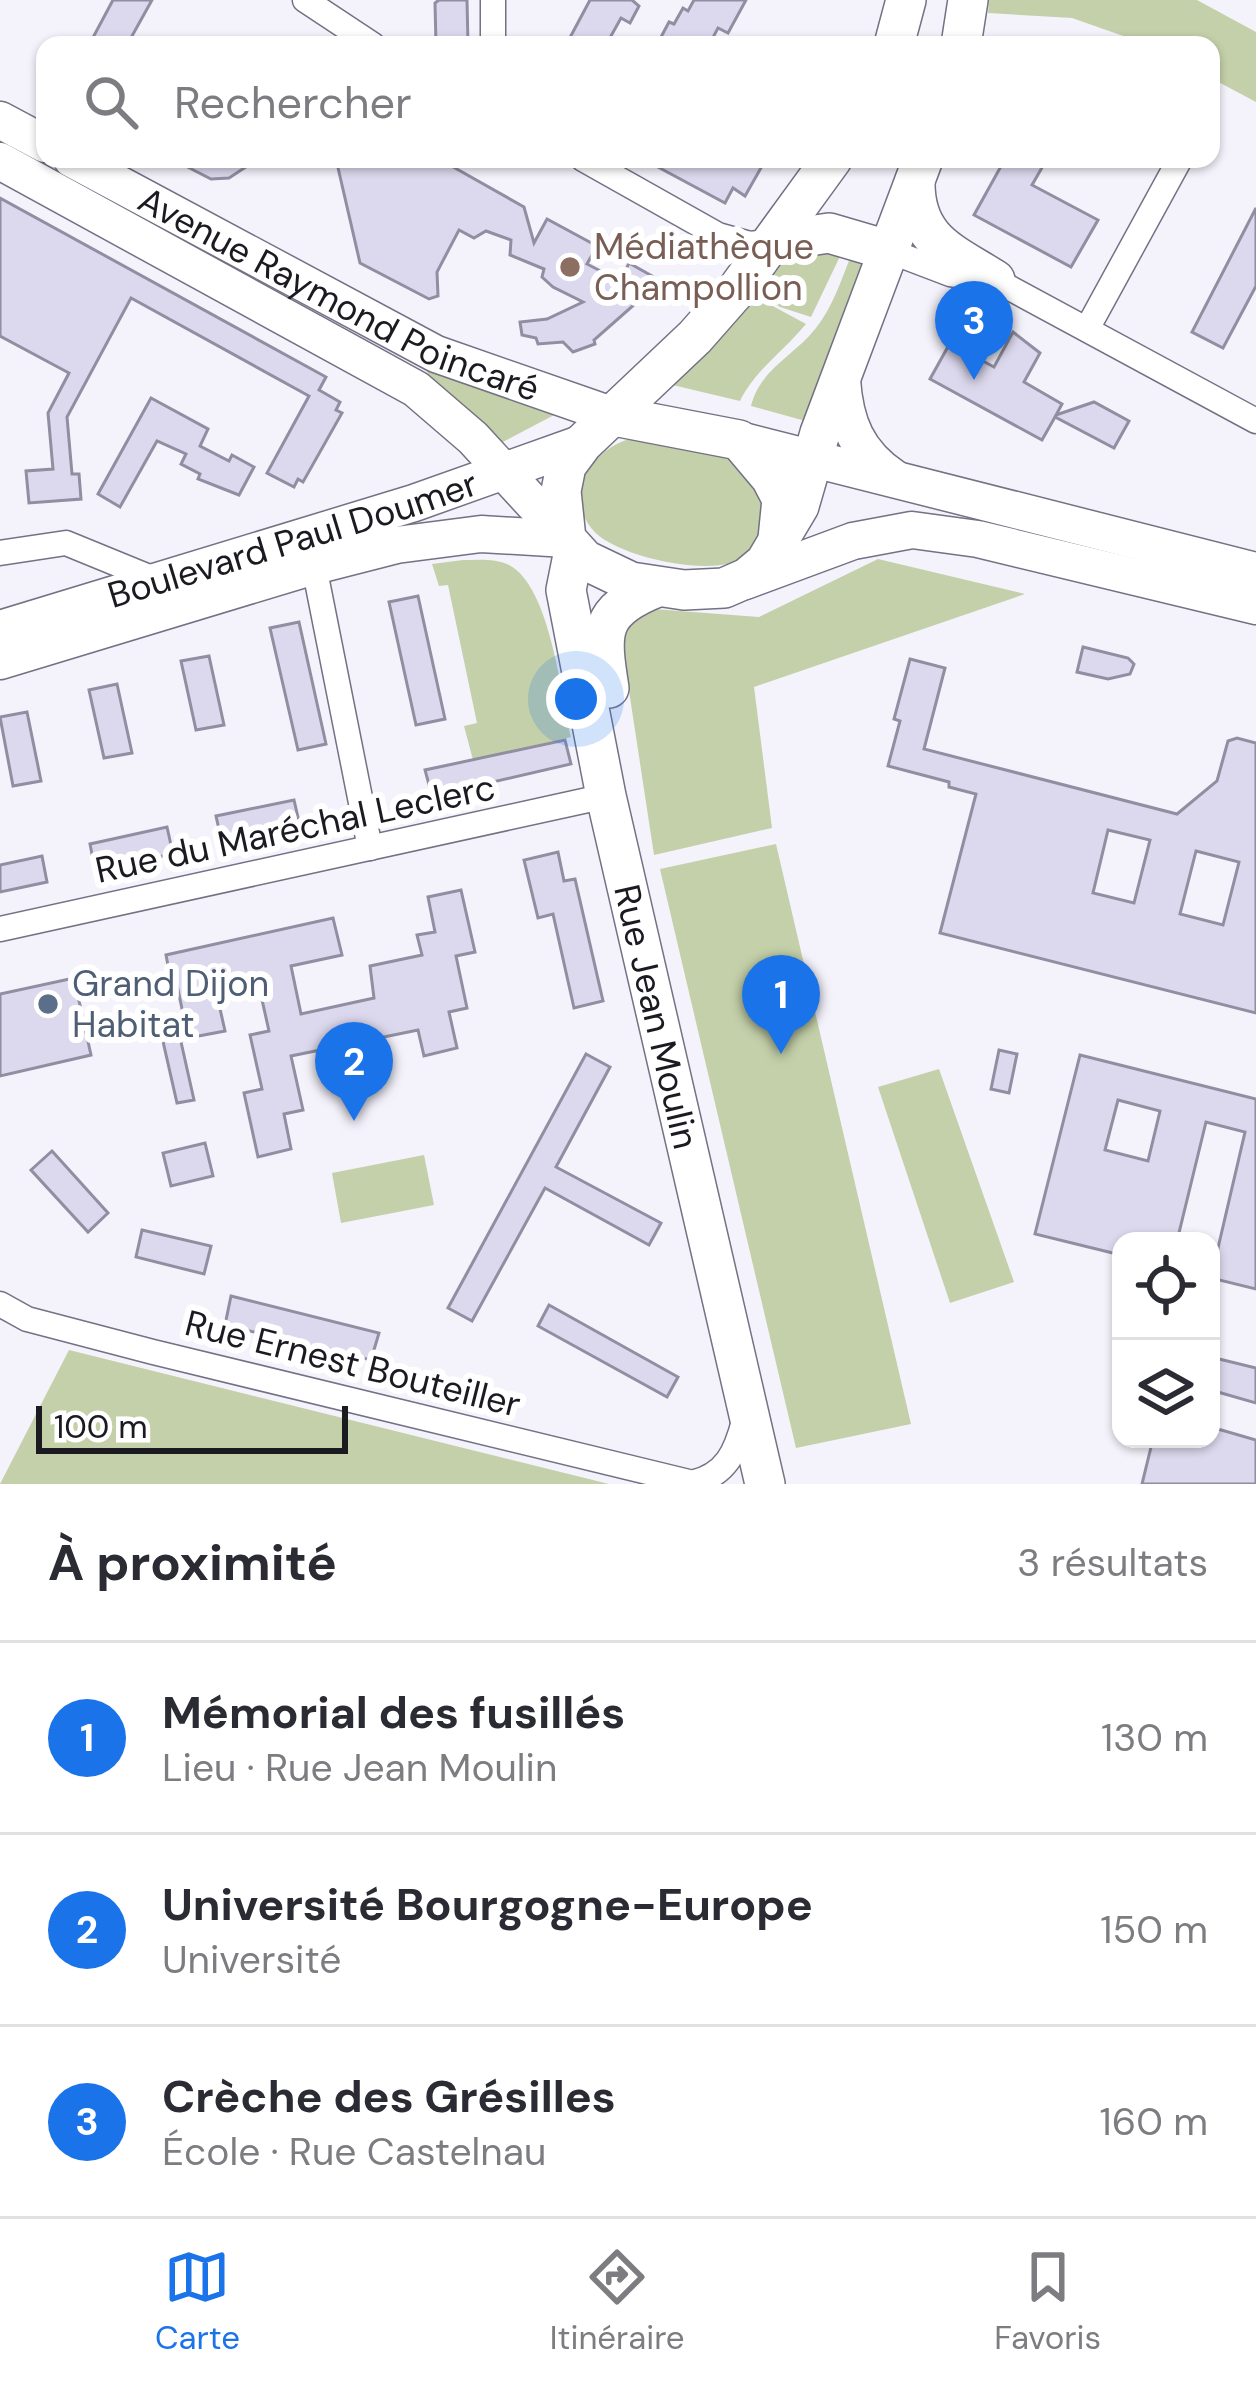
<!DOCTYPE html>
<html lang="fr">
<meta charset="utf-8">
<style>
body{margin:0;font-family:"DM Sans",sans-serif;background:#f7f7f7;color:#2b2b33}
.controls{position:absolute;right:36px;bottom:36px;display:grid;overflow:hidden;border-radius:24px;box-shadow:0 3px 9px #0004}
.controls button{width:108px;height:108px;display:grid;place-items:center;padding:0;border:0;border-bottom:3px solid #e1e1e2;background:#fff;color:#2b2b33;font:60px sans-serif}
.scale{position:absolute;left:36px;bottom:30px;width:312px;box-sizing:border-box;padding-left:12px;border:6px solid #1b1a21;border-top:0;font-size:33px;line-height:42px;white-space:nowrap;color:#1b1a21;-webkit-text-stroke:9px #fff;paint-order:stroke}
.you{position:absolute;left:576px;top:699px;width:42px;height:42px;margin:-30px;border:9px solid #fff;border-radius:50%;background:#1a73e8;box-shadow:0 0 0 18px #1a73e833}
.badge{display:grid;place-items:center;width:78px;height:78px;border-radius:50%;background:#1a73e8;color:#fff;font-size:39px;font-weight:700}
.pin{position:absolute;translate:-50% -99px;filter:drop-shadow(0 3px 6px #0008)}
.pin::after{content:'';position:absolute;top:63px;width:42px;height:36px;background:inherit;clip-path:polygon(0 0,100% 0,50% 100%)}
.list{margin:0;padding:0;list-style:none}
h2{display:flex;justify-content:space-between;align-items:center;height:156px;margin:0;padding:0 48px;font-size:51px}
h2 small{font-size:39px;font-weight:400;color:#7c7c81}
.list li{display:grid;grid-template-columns:78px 1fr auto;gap:36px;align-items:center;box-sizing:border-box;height:192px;padding:0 48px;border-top:3px solid #e1e1e2}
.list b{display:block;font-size:45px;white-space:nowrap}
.list p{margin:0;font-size:39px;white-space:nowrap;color:#7c7c81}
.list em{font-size:39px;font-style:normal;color:#7c7c81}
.icon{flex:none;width:66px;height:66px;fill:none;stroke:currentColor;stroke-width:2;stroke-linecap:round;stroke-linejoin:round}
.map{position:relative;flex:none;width:1256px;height:1484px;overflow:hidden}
.search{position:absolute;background:#fff;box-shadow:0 3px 9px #0004;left:36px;right:36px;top:36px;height:132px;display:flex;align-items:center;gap:30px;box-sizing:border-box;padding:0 42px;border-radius:24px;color:#7c7c81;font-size:45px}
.sheet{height:732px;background:#fff}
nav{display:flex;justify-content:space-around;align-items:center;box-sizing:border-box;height:168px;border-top:3px solid #e1e1e2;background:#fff;font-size:33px;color:#7c7c81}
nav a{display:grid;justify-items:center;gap:6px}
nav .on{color:#1a73e8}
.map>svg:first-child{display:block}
.green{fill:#c4d0a9}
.building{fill:#dcd9ee;stroke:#908ea1;stroke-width:3;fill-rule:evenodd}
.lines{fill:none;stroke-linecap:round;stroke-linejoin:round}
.street-casing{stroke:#737184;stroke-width:27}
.secondary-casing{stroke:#737184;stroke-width:39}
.primary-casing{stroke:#737184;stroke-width:42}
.street{stroke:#fff;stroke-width:24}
.secondary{stroke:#fff;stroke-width:36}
.primary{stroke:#fff;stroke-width:39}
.education-dot{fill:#8d6e63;stroke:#fff;stroke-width:4.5}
.service-dot{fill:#5c6f8a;stroke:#fff;stroke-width:4.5}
.labels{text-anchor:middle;stroke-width:12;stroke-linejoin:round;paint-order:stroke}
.education-label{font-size:36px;fill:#785e54;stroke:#fff;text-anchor:start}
.street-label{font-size:36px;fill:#1b1a21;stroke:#fff}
.service-label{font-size:36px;fill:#4e5e75;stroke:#fff;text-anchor:start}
</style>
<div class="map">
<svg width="1256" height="1484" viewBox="0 0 1256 1484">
<rect width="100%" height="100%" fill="#f4f3fc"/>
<g class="green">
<path d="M 989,0 L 1197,0 L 1256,32 L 1256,102 L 1211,78 L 1211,45 L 1149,45 L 1072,18 L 988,13 Z"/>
<path d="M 844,248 L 811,317 L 780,307 L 751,287 L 782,255 Z"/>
<path d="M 853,251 L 862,257 L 865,274 L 809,422 L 751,406 C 760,369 794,356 816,328 C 834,305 842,277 853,251 Z"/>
<path d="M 747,292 L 806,324 C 783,352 756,369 740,401 L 660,382 Z"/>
<path d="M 430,361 L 556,414 L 495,446 L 426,382 Z"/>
<path d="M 626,440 C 652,440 730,449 749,467 C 761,478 766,505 772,520 C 764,531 755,550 744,558 C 713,578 614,557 592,529 C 563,494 590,453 626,440 Z"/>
<path d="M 878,559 L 1025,594 L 754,687 L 772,828 L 654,855 L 621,638 L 640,608 L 759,617 Z"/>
<path d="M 463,560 C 478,560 495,558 509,565 C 550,586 561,694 571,737 L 473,760 L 464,726 L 477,723 L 448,585 L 439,586 L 432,564 Z"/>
<path d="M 776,844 L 911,1424 L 796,1448 L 660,869 Z"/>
<path d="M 939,1069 L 1014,1282 L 950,1303 L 878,1087 Z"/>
<path d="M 424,1155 L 434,1205 L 341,1223 L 332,1173 Z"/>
<path d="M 69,1350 L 609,1484 L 0,1484 Z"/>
</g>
<g class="building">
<path d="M 113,0 L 152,0 L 127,45 L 89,45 Z"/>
<path d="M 439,0 L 467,0 L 468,45 L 436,45 L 435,3 Z"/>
<path d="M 590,0 L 632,0 L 639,6 L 630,23 L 621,18 L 606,45 L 566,45 Z"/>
<path d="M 694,0 L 746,0 L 728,33 L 718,28 L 709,45 L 671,45 L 660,39 L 669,22 L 674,24 L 683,8 L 688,11 Z"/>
<path d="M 172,159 L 258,159 L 229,178 L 211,179 Z"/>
<path d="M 336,159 L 439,159 L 524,207 L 534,243 L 547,219 L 597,246 L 587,264 L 620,281 L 629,263 L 661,281 L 594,340 L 595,344 L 573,352 L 563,342 L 538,344 L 536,338 L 522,335 L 520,322 L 547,319 L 583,302 L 553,287 L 542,277 L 544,269 L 510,255 L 511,240 L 486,231 L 474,238 L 459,230 L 437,272 L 438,296 L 429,299 L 360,263 Z"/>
<path d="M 643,159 L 766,159 L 745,196 L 733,188 L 725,203 Z"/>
<path d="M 1005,159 L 1047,159 L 1032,185 L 1098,220 L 1071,267 L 974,215 Z"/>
<path d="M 0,198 L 326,377 L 319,390 L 340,402 L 336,410 L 342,413 L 303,482 L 298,479 L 294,487 L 267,473 L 309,396 L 131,298 L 67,417 L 72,474 L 79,474 L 81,499 L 29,503 L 26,471 L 53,469 L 48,413 L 69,373 L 0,336 Z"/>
<path d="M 1256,208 L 1256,286 L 1223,348 L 1192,332 Z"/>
<path d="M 1013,332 L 1040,353 L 1024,382 L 1062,404 L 1056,415 L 1094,402 L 1129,421 L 1114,448 L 1055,417 L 1042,440 L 930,379 L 950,343 L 994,367 Z"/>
<path d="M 151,398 L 208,429 L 200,446 L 229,461 L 232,455 L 254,467 L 239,495 L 198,479 L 200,474 L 181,464 L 186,454 L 157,441 L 120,507 L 98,494 Z"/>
<path d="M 418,596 L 445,719 L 416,725 L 389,602 Z"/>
<path d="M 299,622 L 326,744 L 298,750 L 270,628 Z"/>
<path d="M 1083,647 L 1128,658 L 1134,664 L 1130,674 L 1108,679 L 1077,672 Z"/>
<path d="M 209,656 L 224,725 L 196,730 L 181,661 Z"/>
<path d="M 910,659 L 945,668 L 924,749 L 1177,814 L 1217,781 L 1228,741 L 1237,738 L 1256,743 L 1256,1013 L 940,933 L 976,794 L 949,787 L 949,782 L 888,766 L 900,721 L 894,719 ZM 1108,830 L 1150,840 L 1134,903 L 1093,893 ZM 1196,851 L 1239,862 L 1223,925 L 1180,914 Z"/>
<path d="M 117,684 L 132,753 L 104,758 L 89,690 Z"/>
<path d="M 27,712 L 41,781 L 13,786 L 0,717 Z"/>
<path d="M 565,740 L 571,764 L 432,796 L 425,770 Z"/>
<path d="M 294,800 L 300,826 L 222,843 L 216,816 Z"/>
<path d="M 167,827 L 173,854 L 95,870 L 90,844 Z"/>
<path d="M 558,852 L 564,881 L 575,879 L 603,1001 L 574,1008 L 553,914 L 538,918 L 524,860 Z"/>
<path d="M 42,856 L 47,882 L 0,892 L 0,865 Z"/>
<path d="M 461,890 L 475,952 L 456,956 L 467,1008 L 449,1012 L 457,1048 L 424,1056 L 418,1030 L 291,1056 L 303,1110 L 284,1114 L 291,1149 L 258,1157 L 244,1093 L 262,1089 L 250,1035 L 269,1031 L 256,973 L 214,982 L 225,1031 L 188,1038 L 175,975 L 170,976 L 166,955 L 333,918 L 342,955 L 291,966 L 301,1014 L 374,998 L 370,966 L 422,955 L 417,935 L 435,932 L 428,897 Z"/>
<path d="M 74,978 L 91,1055 L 0,1076 L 0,994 Z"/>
<path d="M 179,1033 L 194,1100 L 177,1103 L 162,1037 Z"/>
<path d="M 999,1050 L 1017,1054 L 1009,1093 L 991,1089 Z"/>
<path d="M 586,1054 L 610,1067 L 556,1167 L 661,1223 L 649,1245 L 545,1188 L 472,1321 L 448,1308 Z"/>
<path d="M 1080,1055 L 1256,1099 L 1256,1289 L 1211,1278 L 1245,1132 L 1206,1122 L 1177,1241 L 1121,1241 L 1121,1255 L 1035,1234 ZM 1118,1100 L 1160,1111 L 1148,1161 L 1105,1150 Z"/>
<path d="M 205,1143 L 213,1176 L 171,1186 L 163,1153 Z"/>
<path d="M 52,1151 L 108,1213 L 88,1232 L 31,1170 Z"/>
<path d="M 142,1230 L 211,1246 L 204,1274 L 136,1257 Z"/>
<path d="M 231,1296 L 379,1333 L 371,1360 L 225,1325 Z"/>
<path d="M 549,1305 L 678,1377 L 667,1397 L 538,1326 Z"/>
<path d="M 1211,1357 L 1256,1368 L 1256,1403 L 1211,1390 Z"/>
<path d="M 1211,1427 L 1256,1440 L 1256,1484 L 1142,1484 L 1153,1439 L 1211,1439 Z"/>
</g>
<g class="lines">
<defs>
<g id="street">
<path d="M 305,0 L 373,45"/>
<path d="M 493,0 L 493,45"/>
<path d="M 583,159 L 718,235 L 750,244 L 775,241"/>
<path d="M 887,250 L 950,274 L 995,280 L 1256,421"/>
<path d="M 1087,329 L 1180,159"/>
<path d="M 0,553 L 66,543 L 154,579"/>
<path d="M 314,566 L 370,848"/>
<path d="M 0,929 L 606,796"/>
<path d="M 0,1304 L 27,1319 L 153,1352 L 697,1484"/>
<path d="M 692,1483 C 726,1475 736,1452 744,1421"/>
</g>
<g id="secondary">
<path d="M 0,120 L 45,144"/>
<path id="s1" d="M 72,159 L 436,354 L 614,416"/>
<path d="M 0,161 L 416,389 L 473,438 L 566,539"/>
<path d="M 842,380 C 845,423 857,453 894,478"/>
<path d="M 739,440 L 1256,571"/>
<path d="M 745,581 L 853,541 L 912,530 L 978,539 L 1256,606"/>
<path id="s2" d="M 0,629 L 414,503 L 583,443"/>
<path d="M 0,661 L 314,566 L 396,545 L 481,534 L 566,539"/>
</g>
<g id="primary">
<path d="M 894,45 L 906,0"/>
<path d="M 961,45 L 968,0"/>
<path d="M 832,159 L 739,287 L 695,337 L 583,443 L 566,466 L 561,491 L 566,539 L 585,560 L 631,582 L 684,590 L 724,588 L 747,578 L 765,563 L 799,506 L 820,433 L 923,159"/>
<path d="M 915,181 C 914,240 951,252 995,280"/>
<path d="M 775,241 L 829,233 L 887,250"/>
<path d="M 614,416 L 739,440 L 771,478 L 782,499 L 778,539"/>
<path id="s3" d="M 574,550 L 566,590 L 606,796 L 765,1484"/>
<path d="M 609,688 C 600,632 598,611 655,588"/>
</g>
</defs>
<use href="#street" class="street-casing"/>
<use href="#secondary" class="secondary-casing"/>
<use href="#primary" class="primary-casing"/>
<use href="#street" class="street"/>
<use href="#secondary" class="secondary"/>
<use href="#primary" class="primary"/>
</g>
<circle class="education-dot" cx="570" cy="267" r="12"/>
<circle class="service-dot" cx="48" cy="1004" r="12"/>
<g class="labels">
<g class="education-label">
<text x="594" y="259">Médiathèque<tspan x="594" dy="41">Champollion</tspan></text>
</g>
<g class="street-label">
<text dy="13" stroke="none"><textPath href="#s1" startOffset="300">Avenue Raymond Poincaré</textPath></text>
<text dy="13" stroke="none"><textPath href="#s2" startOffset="306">Boulevard Paul Doumer</textPath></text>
<text transform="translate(295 828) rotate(-12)" y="13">Rue du Maréchal Leclerc</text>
<text dy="13" stroke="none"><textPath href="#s3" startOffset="477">Rue Jean Moulin</textPath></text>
<text transform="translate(353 1363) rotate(14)" y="13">Rue Ernest Bouteiller</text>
</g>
<g class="service-label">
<text x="72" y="996">Grand Dijon<tspan x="72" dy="41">Habitat</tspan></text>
</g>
</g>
</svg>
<div class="controls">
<button><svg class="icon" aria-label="locate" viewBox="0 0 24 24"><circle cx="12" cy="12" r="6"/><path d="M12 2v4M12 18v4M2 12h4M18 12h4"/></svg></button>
<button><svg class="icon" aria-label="layers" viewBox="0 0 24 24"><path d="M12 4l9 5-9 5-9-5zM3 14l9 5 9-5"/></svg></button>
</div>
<div class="scale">100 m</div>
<div class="you"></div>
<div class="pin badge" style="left:781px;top:1054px">1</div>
<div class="pin badge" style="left:354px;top:1121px">2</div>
<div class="pin badge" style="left:974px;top:380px">3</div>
<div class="search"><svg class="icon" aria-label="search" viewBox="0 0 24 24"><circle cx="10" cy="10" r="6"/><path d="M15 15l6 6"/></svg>Rechercher</div>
</div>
<section class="sheet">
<h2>À proximité<small>3 résultats</small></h2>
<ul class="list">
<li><span class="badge">1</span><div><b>Mémorial des fusillés</b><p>Lieu · Rue Jean Moulin</p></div><em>130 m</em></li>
<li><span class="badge">2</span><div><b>Université Bourgogne-Europe</b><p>Université</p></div><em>150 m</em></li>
<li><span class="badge">3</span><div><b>Crèche des Grésilles</b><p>École · Rue Castelnau</p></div><em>160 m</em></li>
</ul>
</section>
<nav>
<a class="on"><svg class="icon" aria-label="map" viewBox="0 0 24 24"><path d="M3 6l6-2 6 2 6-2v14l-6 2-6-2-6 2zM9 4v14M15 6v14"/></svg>Carte</a>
<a><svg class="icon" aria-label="directions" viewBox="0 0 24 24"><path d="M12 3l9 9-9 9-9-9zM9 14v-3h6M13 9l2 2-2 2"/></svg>Itinéraire</a>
<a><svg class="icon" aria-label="saved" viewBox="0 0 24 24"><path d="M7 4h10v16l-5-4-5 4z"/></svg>Favoris</a>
</nav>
